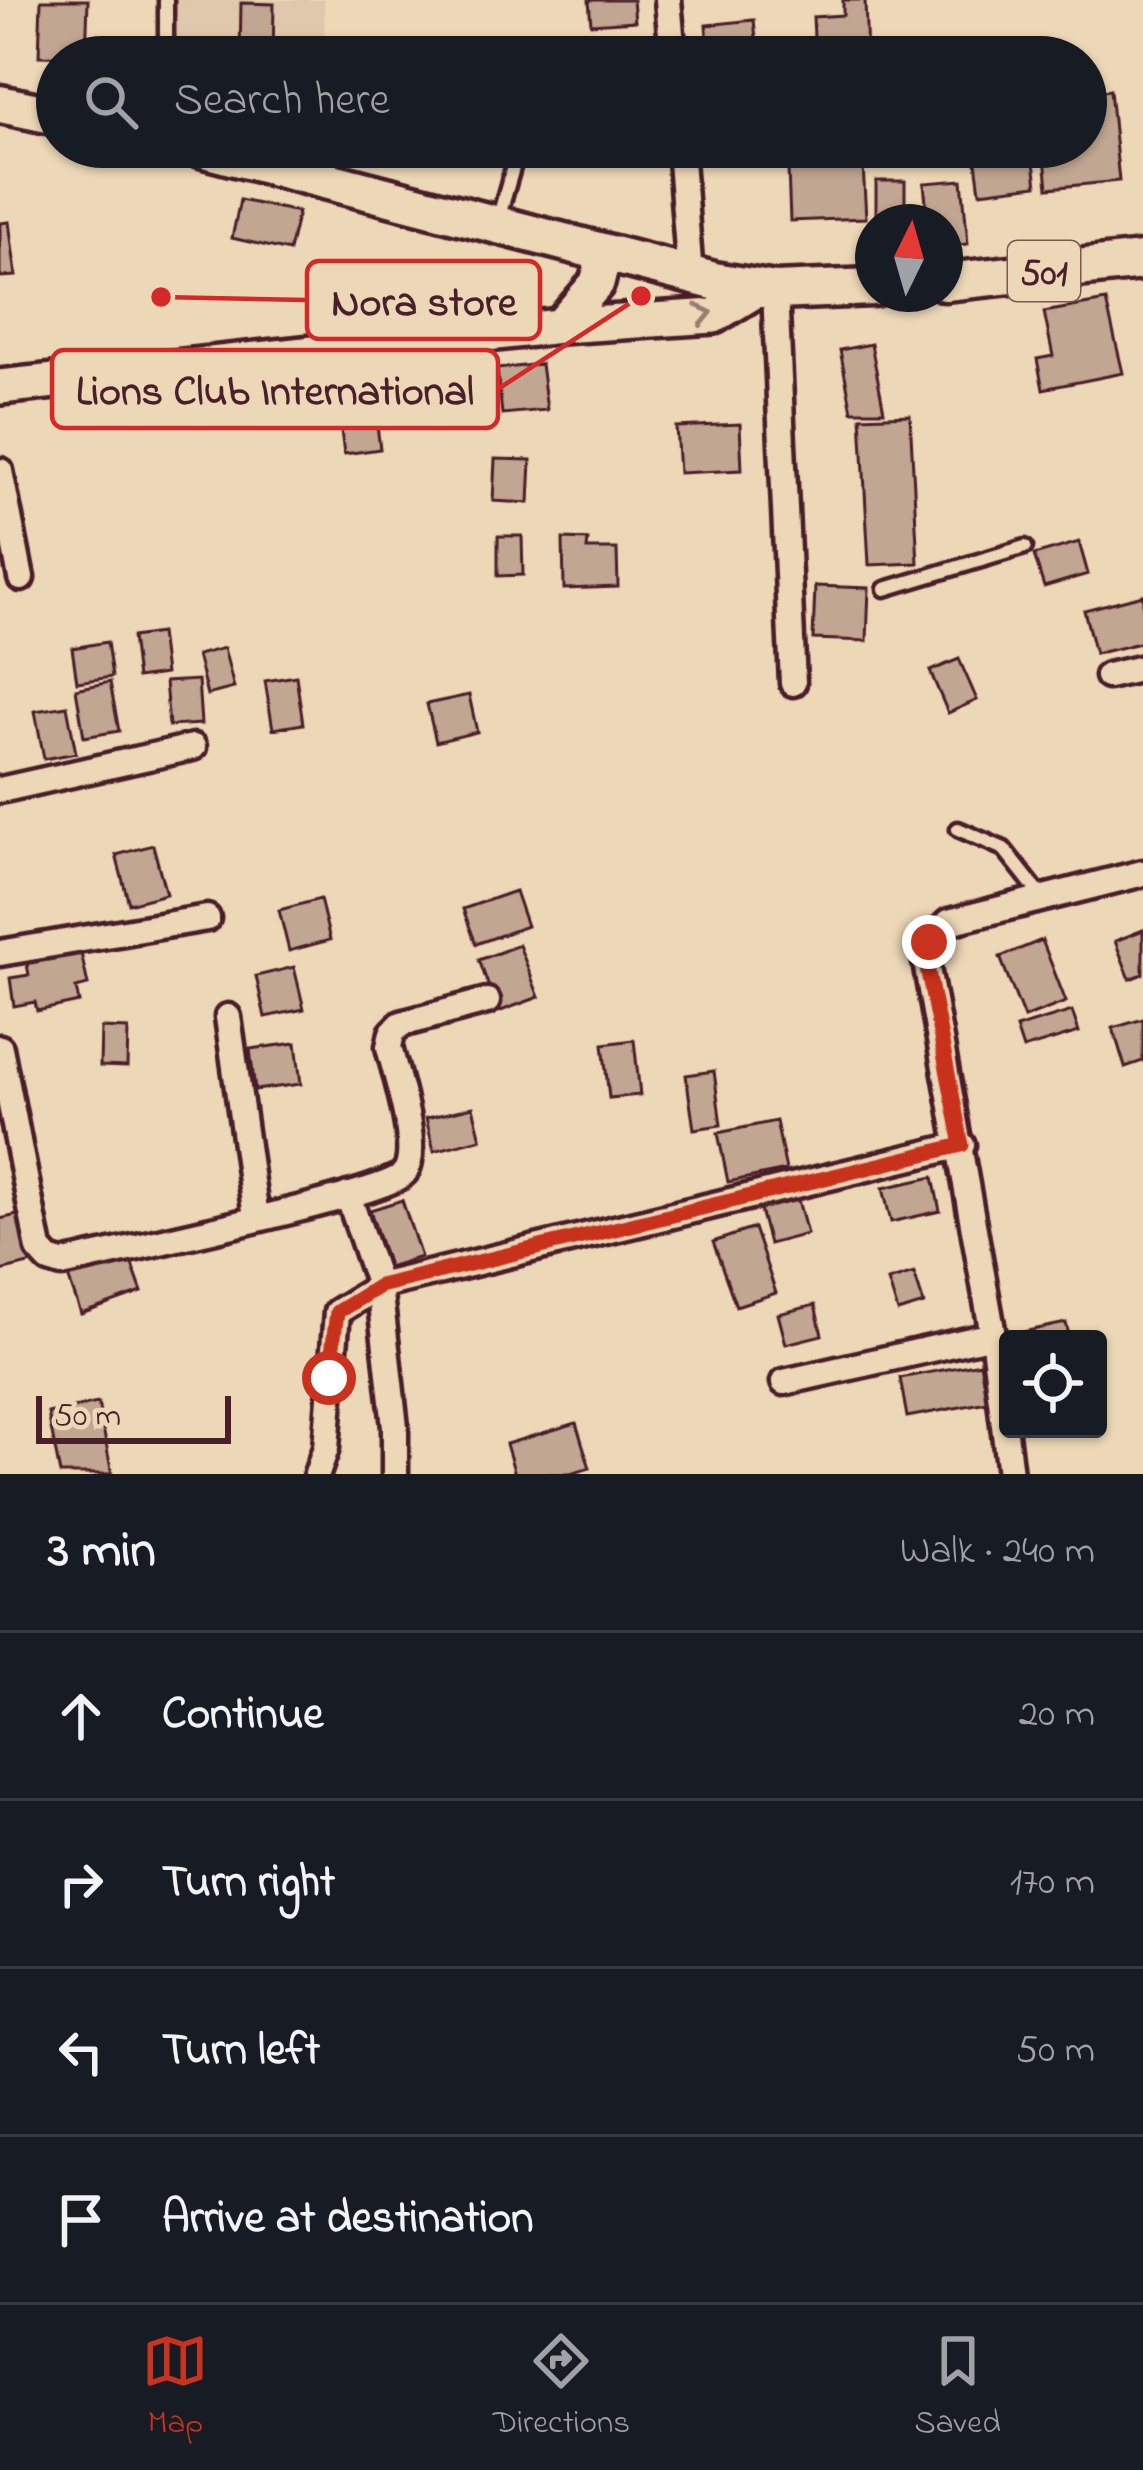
<!DOCTYPE html>
<meta charset="utf-8">
<style>
body{margin:0;font-family:"Indie Flower",sans-serif;background:#242831;color:#f1f3f6}
.controls{position:absolute;right:36px;bottom:36px;display:grid;overflow:hidden;border-radius:12px;box-shadow:0 3px 9px #0004}
.controls button{width:108px;height:108px;display:grid;place-items:center;padding:0;border:0;border-bottom:3px solid #363941;background:#171b24;color:#f1f3f6;font:60px sans-serif}
.compass{position:absolute;left:855px;top:204px;width:108px;height:108px;border-radius:50%;background:#171b24;box-shadow:0 3px 9px #0004;rotate:5deg}
.scale{position:absolute;left:36px;bottom:30px;width:195px;box-sizing:border-box;padding-left:12px;border:6px solid #4a1f2b;border-top:0;font-size:33px;line-height:42px;white-space:nowrap;color:#4a1f2b;-webkit-text-stroke:9px #ecd7b6;paint-order:stroke}
.stop{position:absolute;width:36px;height:36px;margin:-27px;border:9px solid #c8321e;border-radius:50%;background:#fff}
.stop.end{background:#c8321e;border-color:#fff;box-shadow:0 3px 12px #0008}
.list{margin:0;padding:0;list-style:none}
h2{display:flex;justify-content:space-between;align-items:center;height:156px;margin:0;padding:0 48px;font-size:51px}
h2 small{font-size:39px;font-weight:400;color:#9ea1a6}
.list li{display:grid;grid-template-columns:78px 1fr auto;gap:36px;align-items:center;box-sizing:border-box;height:168px;padding:0 48px;border-top:3px solid #363941}
.list b{display:block;font-size:45px;white-space:nowrap}
.list em{font-size:39px;font-style:normal;color:#9ea1a6}
.icon{flex:none;width:66px;height:66px;fill:none;stroke:currentColor;stroke-width:2;stroke-linecap:round;stroke-linejoin:round}
.map{position:relative;flex:none;width:1143px;height:1474px;overflow:hidden}
.search{position:absolute;background:#171b24;box-shadow:0 3px 9px #0004;left:36px;right:36px;top:36px;height:132px;display:flex;align-items:center;gap:30px;box-sizing:border-box;padding:0 42px;border-radius:66px;color:#9ea1a6;font-size:45px}
.sheet{height:828px;background:#171b24}
nav{display:flex;justify-content:space-around;align-items:center;box-sizing:border-box;height:168px;border-top:3px solid #363941;background:#171b24;font-size:33px;color:#9ea1a6}
nav a{display:grid;justify-items:center;gap:6px}
nav .on{color:#c8321e}
.map>svg:first-child{display:block}
.built{fill:#dfc8ab}
.building{fill:#c1a691;stroke:#4a1f2b;stroke-width:3}
.lines{fill:none;stroke-linecap:round;stroke-linejoin:round}
.lane-casing{stroke:#4a1f2b;stroke-width:21}
.street-casing{stroke:#4a1f2b;stroke-width:33}
.secondary-casing{stroke:#4a1f2b;stroke-width:42}
.primary-casing{stroke:#4a1f2b;stroke-width:45}
.lane{stroke:#ecd7b6;stroke-width:12}
.street{stroke:#ecd7b6;stroke-width:24}
.secondary{stroke:#ecd7b6;stroke-width:33}
.primary{stroke:#ecd7b6;stroke-width:36}
.oneway{stroke:#9b7b70}
.route{stroke:#c8321e;stroke-width:15}
.labels{text-anchor:middle;stroke-width:9;stroke-linejoin:round;paint-order:stroke}
.shield{fill:#ecd7b6;stroke:#7b5655;stroke-width:3}
.shield-label{font-size:36px;font-weight:bold;fill:#4a1f2b}
.leader{fill:none;stroke:#d62828;stroke-width:4.5}
.callout-dot{fill:#d62828;stroke:#ecd7b6;stroke-width:4.5}
.callout{fill:#ecd7b6;stroke:#d62828;stroke-width:4.5}
.callout-label{font-size:42px;text-anchor:middle;font-weight:bold;fill:#4a1f2b}
</style>
<div class="map">
<svg width="1143" height="1474" viewBox="0 0 1143 1474">
<rect width="100%" height="100%" fill="#ecd7b6"/>
<filter id="ink" filterUnits="userSpaceOnUse"><feTurbulence type="fractalNoise" baseFrequency=".00833" numOctaves="2"/><feDisplacementMap in="SourceGraphic" scale="24" xChannelSelector="R" yChannelSelector="G"/><feConvolveMatrix kernelMatrix="1 2 1 2 8 2 1 2 1" color-interpolation-filters="sRGB"/></filter>
<g filter="url(#ink)">
<path class="built" d="M 176,0 L 324,0 L 325,57 L 176,57 Z"/>
<g class="building">
<path d="M 41,0 L 88,0 L 86,57 L 39,56 Z"/>
<path d="M 589,0 L 633,0 L 635,21 L 591,24 Z"/>
<path d="M 843,0 L 865,0 L 867,57 L 815,57 L 813,17 L 843,15 Z"/>
<path d="M 241,3 L 274,4 L 273,57 L 240,57 Z"/>
<path d="M 754,20 L 758,57 L 709,57 L 706,25 Z"/>
<path d="M 1110,90 L 1119,181 L 1048,188 L 1044,147 L 1086,147 L 1086,93 Z"/>
<path d="M 874,147 L 905,147 L 906,161 L 876,164 Z"/>
<path d="M 974,147 L 1032,147 L 1037,185 L 980,192 Z"/>
<path d="M 863,165 L 866,218 L 790,221 L 788,169 Z"/>
<path d="M 962,180 L 968,244 L 945,246 L 945,222 L 928,222 L 924,183 Z"/>
<rect x="876" y="181" width="29" height="41"/>
<path d="M 240,200 L 298,212 L 289,251 L 232,238 Z"/>
<path d="M 9,222 L 16,276 L 0,277 L 0,223 Z"/>
<path d="M 1106,301 L 1123,373 L 1043,389 L 1037,359 L 1053,356 L 1044,312 Z"/>
<path d="M 871,344 L 884,411 L 852,411 L 840,350 Z"/>
<path d="M 541,364 L 547,410 L 502,414 L 497,369 Z"/>
<path d="M 328,391 L 334,428 L 308,432 L 302,395 Z"/>
<path d="M 373,394 L 380,449 L 344,454 L 337,399 Z"/>
<path d="M 910,415 L 918,563 L 869,565 L 861,417 Z"/>
<path d="M 740,424 L 742,470 L 679,473 L 676,427 Z"/>
<path d="M 495,459 L 531,460 L 529,503 L 493,501 Z"/>
<path d="M 498,536 L 522,536 L 523,575 L 498,576 Z"/>
<path d="M 563,539 L 588,540 L 587,549 L 617,549 L 618,587 L 564,589 Z"/>
<path d="M 1079,542 L 1088,574 L 1044,587 L 1034,555 Z"/>
<path d="M 815,586 L 869,588 L 867,641 L 813,639 Z"/>
<path d="M 1143,595 L 1143,642 L 1095,654 L 1084,610 Z"/>
<path d="M 160,633 L 165,674 L 137,678 L 132,637 Z"/>
<path d="M 107,642 L 112,677 L 77,682 L 72,648 Z"/>
<path d="M 224,648 L 234,688 L 207,695 L 197,655 Z"/>
<path d="M 959,659 L 977,700 L 948,713 L 930,671 Z"/>
<path d="M 296,676 L 303,724 L 273,729 L 265,681 Z"/>
<path d="M 198,680 L 201,724 L 169,726 L 165,682 Z"/>
<path d="M 110,682 L 119,731 L 84,737 L 76,689 Z"/>
<path d="M 469,695 L 477,732 L 436,742 L 427,704 Z"/>
<path d="M 67,706 L 76,753 L 44,759 L 35,711 Z"/>
<path d="M 153,845 L 166,894 L 129,904 L 116,855 Z"/>
<path d="M 515,891 L 527,926 L 476,944 L 463,909 Z"/>
<path d="M 320,899 L 330,940 L 289,951 L 279,910 Z"/>
<path d="M 1143,930 L 1143,974 L 1130,979 L 1115,941 Z"/>
<path d="M 1042,940 L 1066,1002 L 1024,1018 L 1000,957 Z"/>
<path d="M 519,945 L 539,997 L 498,1012 L 479,960 Z"/>
<path d="M 68,950 L 69,956 L 81,953 L 88,985 L 76,988 L 79,1002 L 37,1011 L 35,1002 L 14,1006 L 10,978 L 29,975 L 26,959 Z"/>
<path d="M 294,967 L 304,1009 L 265,1017 L 256,976 Z"/>
<path d="M 1072,1011 L 1079,1032 L 1023,1049 L 1016,1028 Z"/>
<path d="M 1143,1019 L 1143,1061 L 1125,1067 L 1113,1028 Z"/>
<path d="M 101,1028 L 128,1029 L 127,1067 L 100,1066 Z"/>
<path d="M 634,1040 L 640,1095 L 609,1098 L 603,1044 Z"/>
<path d="M 296,1043 L 301,1084 L 255,1090 L 250,1049 Z"/>
<path d="M 714,1071 L 721,1125 L 694,1129 L 686,1075 Z"/>
<path d="M 473,1107 L 481,1139 L 434,1151 L 426,1118 Z"/>
<path d="M 776,1121 L 786,1170 L 728,1182 L 718,1133 Z"/>
<path d="M 933,1177 L 940,1211 L 891,1222 L 883,1188 Z"/>
<path d="M 797,1196 L 807,1234 L 769,1244 L 759,1206 Z"/>
<path d="M 402,1200 L 421,1257 L 388,1267 L 370,1210 Z"/>
<path d="M 21,1214 L 33,1263 L 0,1271 L 0,1219 Z"/>
<path d="M 754,1228 L 776,1293 L 736,1306 L 713,1242 Z"/>
<path d="M 128,1253 L 142,1292 L 81,1314 L 67,1274 Z"/>
<path d="M 914,1273 L 924,1304 L 898,1312 L 888,1281 Z"/>
<path d="M 815,1305 L 822,1335 L 786,1344 L 778,1314 Z"/>
<path d="M 1066,1323 L 1070,1339 L 1019,1339 L 1018,1333 Z"/>
<path d="M 980,1363 L 987,1402 L 907,1417 L 900,1378 Z"/>
<path d="M 98,1403 L 112,1474 L 60,1474 L 48,1413 Z"/>
<path d="M 576,1423 L 590,1468 L 570,1474 L 515,1474 L 506,1444 Z"/>
</g>
<g class="lines">
<defs>
<g id="lane">
<path d="M 166,0 L 166,57"/>
<path d="M 428,57 L 498,49 L 511,57"/>
<path d="M 497,223 L 519,147"/>
<path d="M 885,589 L 1025,547"/>
<path d="M 958,829 L 1004,849 L 1042,897"/>
</g>
<g id="street">
<path d="M 668,0 L 673,57"/>
<path d="M 680,147 L 690,276"/>
<path d="M 775,291 L 793,683"/>
<path d="M 0,471 L 21,578"/>
<path d="M 1108,676 L 1143,668"/>
<path d="M 0,790 L 193,747"/>
<path d="M 0,953 L 207,918"/>
<path d="M 228,1017 L 256,1217"/>
<path d="M 0,1048 L 39,1249 L 49,1260 L 62,1264 C 107,1253 391,1194 405,1172 C 421,1149 396,1076 389,1047 L 392,1033 L 401,1024 L 487,1001"/>
<path d="M 348,1195 L 379,1286 L 395,1427 L 395,1474"/>
<path d="M 993,1335 L 1010,1474"/>
<path d="M 784,1382 L 993,1335 L 926,962 L 929,942 L 949,922 L 1143,873"/>
<path d="M 317,1474 L 326,1448 L 337,1312 L 379,1286 L 962,1145"/>
</g>
<g id="secondary">
<path d="M 560,326 L 597,283 L 604,255"/>
<path d="M 0,387 L 560,326 L 714,316 L 758,289"/>
</g>
<g id="primary">
<path d="M 0,104 L 57,116"/>
<path d="M 197,147 L 714,281 L 775,291 L 873,287"/>
<path d="M 945,282 L 1143,261"/>
</g>
</defs>
<use href="#lane" class="lane-casing"/>
<use href="#street" class="street-casing"/>
<use href="#secondary" class="secondary-casing"/>
<use href="#primary" class="primary-casing"/>
<use href="#lane" class="lane"/>
<use href="#street" class="street"/>
<use href="#secondary" class="secondary"/>
<use href="#primary" class="primary"/>
</g>
<defs><path id="oneway-chevron" d="M-2-3.5L2.5 0L-2 3.5" fill="none" stroke-width="1.6" stroke-linecap="round" stroke-linejoin="round" transform="scale(3)"/></defs>
<use class="oneway" href="#oneway-chevron" transform="translate(704 314) rotate(-13)"/>
</g>
<g class="lines" filter="url(#ink)">
<path class="route" d="M 329,1378 L 337,1312 L 379,1286 L 962,1145 L 926,962 L 929,942"/>
</g>
<g class="labels">
<rect class="shield" x="1008" y="241" width="72" height="60" rx="9"/>
<g class="shield-label">
<text x="1044" y="284">501</text>
</g>
</g>
<path class="leader" d="M161 297L307 300M641 296L498 389"/>
<g class="callout-dot">
<circle cx="161" cy="297" r="12"/>
<circle cx="641" cy="296" r="12"/>
</g>
<g class="callout">
<rect x="307" y="261" width="233" height="78" rx="12"/>
<rect x="52" y="350" width="446" height="78" rx="12"/>
</g>
<g class="callout-label">
<text x="424" y="315">Nora store</text>
<text x="275" y="404">Lions Club International</text>
</g>
</svg>
<div class="controls">
<button><svg class="icon" aria-label="locate" viewBox="0 0 24 24"><circle cx="12" cy="12" r="6"/><path d="M12 2v4M12 18v4M2 12h4M18 12h4"/></svg></button>
</div>
<svg class="compass" viewBox="-18 -18 36 36"><path d="M0-13l5 13h-10z" fill="#e53935"/><path d="M0 13l5-13h-10z" fill="#9ea1a6"/></svg>
<div class="scale">50 m</div>
<div class="stop" style="left:329px;top:1378px"></div>
<div class="stop end" style="left:929px;top:942px"></div>
<div class="search"><svg class="icon" aria-label="search" viewBox="0 0 24 24"><circle cx="10" cy="10" r="6"/><path d="M15 15l6 6"/></svg>Search here</div>
</div>
<section class="sheet">
<h2>3 min<small>Walk · 240 m</small></h2>
<ul class="list">
<li><svg class="icon" aria-label="ahead" viewBox="0 0 24 24"><path d="M12 20V5M6 11l6-6 6 6"/></svg><div><b>Continue</b></div><em>20 m</em></li>
<li><svg class="icon" aria-label="right" viewBox="0 0 24 24"><path d="M7 20v-9h11M14 6l5 5-5 5"/></svg><div><b>Turn right</b></div><em>170 m</em></li>
<li><svg class="icon" aria-label="left" viewBox="0 0 24 24"><path d="M17 20v-9H6M10 6l-5 5 5 5"/></svg><div><b>Turn left</b></div><em>50 m</em></li>
<li><svg class="icon" aria-label="arrive" viewBox="0 0 24 24"><path d="M6 21V4h12l-3 4 3 4H6"/></svg><div><b>Arrive at destination</b></div></li>
</ul>
</section>
<nav>
<a class="on"><svg class="icon" aria-label="map" viewBox="0 0 24 24"><path d="M3 6l6-2 6 2 6-2v14l-6 2-6-2-6 2zM9 4v14M15 6v14"/></svg>Map</a>
<a><svg class="icon" aria-label="directions" viewBox="0 0 24 24"><path d="M12 3l9 9-9 9-9-9zM9 14v-3h6M13 9l2 2-2 2"/></svg>Directions</a>
<a><svg class="icon" aria-label="saved" viewBox="0 0 24 24"><path d="M7 4h10v16l-5-4-5 4z"/></svg>Saved</a>
</nav>
